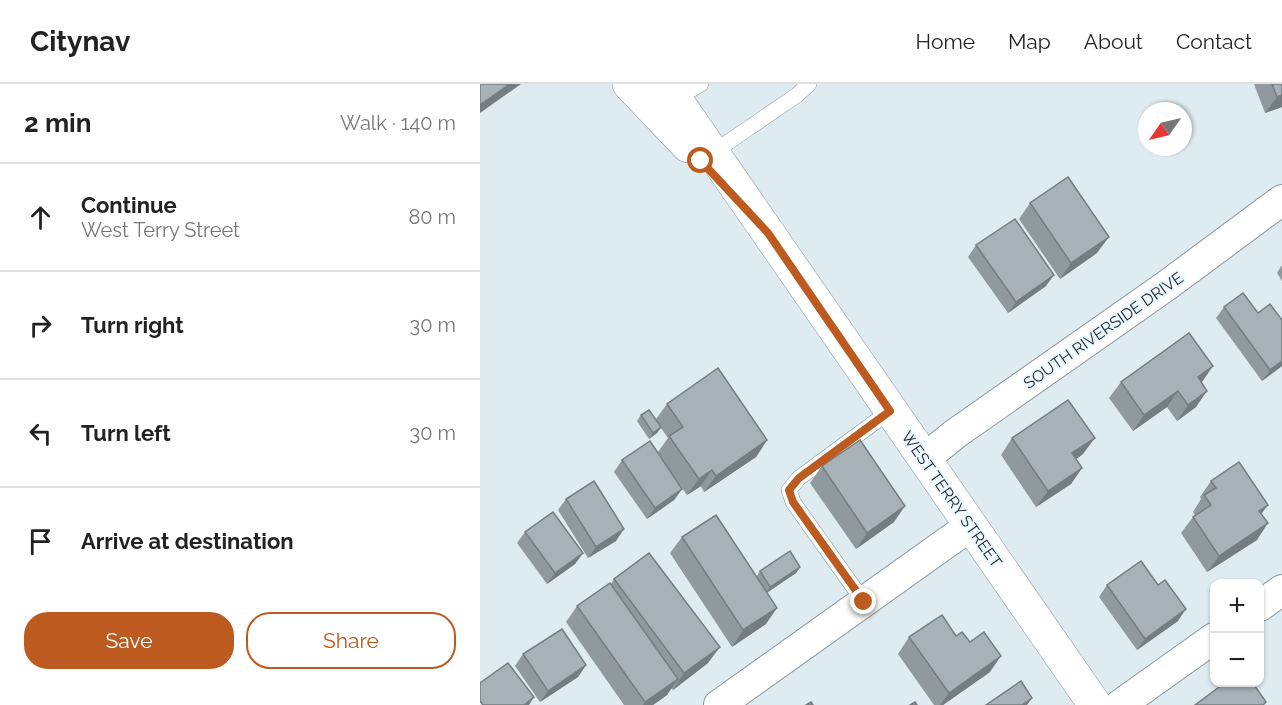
<!DOCTYPE html>
<meta charset="utf-8">
<style>
body{margin:0;font-family:Raleway,sans-serif;background:#f2f2f2;color:#222}
.controls{position:absolute;right:18px;bottom:18px;display:grid;overflow:hidden;border-radius:12px;box-shadow:0 2px 4px #0004}
.controls button{width:54px;height:54px;display:grid;place-items:center;padding:0;border:0;border-bottom:2px solid #e0e0e0;background:#fff;color:#222;font:30px sans-serif}
.compass{position:absolute;left:658px;top:18px;width:54px;height:54px;border-radius:50%;background:#fff;box-shadow:0 2px 4px #0004;rotate:236deg}
.stop{position:absolute;width:18px;height:18px;margin:-14px;border:4px solid #bd5a20;border-radius:50%;background:#fff}
.stop.end{background:#bd5a20;border-color:#fff;box-shadow:0 2px 6px #0008}
.list{margin:0;padding:0;list-style:none}
h2{display:flex;justify-content:space-between;align-items:center;height:78px;margin:0;padding:0 24px;font-size:26px}
h2 small{font-size:20px;font-weight:400;color:#767676}
.list li{display:grid;grid-template-columns:39px 1fr auto;gap:18px;align-items:center;box-sizing:border-box;height:108px;padding:0 24px;border-top:2px solid #e0e0e0}
.list b{display:block;font-size:22px;white-space:nowrap}
.list p{margin:0;font-size:20px;white-space:nowrap;color:#767676}
.list em{font-size:20px;font-style:normal;color:#767676}
.actions{display:flex;gap:12px;padding:18px 24px}
.actions a{flex:1;padding:14px 0;border:2px solid #bd5a20;border-radius:24px;text-align:center;font-size:21px;color:#bd5a20}
.actions .main{background:#bd5a20;color:#fff}
.icon{flex:none;width:33px;height:33px;fill:none;stroke:currentColor;stroke-width:2;stroke-linecap:round;stroke-linejoin:round}
.map{position:relative;flex:none;width:802px;height:621px;overflow:hidden}
header{display:flex;align-items:center;gap:36px;box-sizing:border-box;height:84px;padding:0 30px;background:#fff;border-bottom:2px solid #e0e0e0}
header strong{font-size:28px}
nav{display:flex;gap:33px;margin-inline-start:auto;font-size:21px}
main{display:flex}
aside{flex:1;background:#fff}
.map>svg:first-child{display:block}
.lines{fill:none;stroke-linecap:round;stroke-linejoin:round}
.service-casing{stroke:#8b979d;stroke-width:16}
.minor-casing{stroke:#8b979d;stroke-width:32}
.tertiary-casing{stroke:#8b979d;stroke-width:34}
.service{stroke:#fff;stroke-width:15}
.minor{stroke:#fff;stroke-width:30}
.tertiary{stroke:#fff;stroke-width:33}
.wall{fill:#8f999e}
.shaded-wall{fill:#747d81}
.building{fill:#a6b2b8;stroke:#747d81;stroke-width:1.5}
.route{stroke:#bd5a20;stroke-width:8}
.labels{text-anchor:middle;stroke-width:4.5;stroke-linejoin:round;paint-order:stroke}
.street-label{font-size:16px;fill:#262b2e;stroke:#ebf8ff}
</style>
<header>
<strong>Citynav</strong>
<nav><a>Home</a><a>Map</a><a>About</a><a>Contact</a></nav>
</header>
<main>
<aside>
<h2>2 min<small>Walk · 140 m</small></h2>
<ul class="list">
<li><svg class="icon" aria-label="ahead" viewBox="0 0 24 24"><path d="M12 20V5M6 11l6-6 6 6"/></svg><div><b>Continue</b><p>West Terry Street</p></div><em>80 m</em></li>
<li><svg class="icon" aria-label="right" viewBox="0 0 24 24"><path d="M7 20v-9h11M14 6l5 5-5 5"/></svg><div><b>Turn right</b></div><em>30 m</em></li>
<li><svg class="icon" aria-label="left" viewBox="0 0 24 24"><path d="M17 20v-9H6M10 6l-5 5 5 5"/></svg><div><b>Turn left</b></div><em>30 m</em></li>
<li><svg class="icon" aria-label="arrive" viewBox="0 0 24 24"><path d="M6 21V4h12l-3 4 3 4H6"/></svg><div><b>Arrive at destination</b></div></li>
</ul>
<div class="actions"><a class="main">Save</a><a>Share</a></div>
</aside>
<div class="map">
<svg width="802" height="621" viewBox="0 0 802 621">
<rect width="100%" height="100%" fill="#deebf1"/>
<g class="lines">
<defs>
<g id="service">
<path d="M 193,16 L 221,0"/>
<path d="M 231,70 L 317,11 L 329,0"/>
<path d="M 384,518 L 313,418 L 309,406 L 319,394 L 410,327"/>
</g>
<g id="minor">
<path d="M 444,375 L 475,350 L 686,202 L 802,116"/>
<path d="M 780,522 L 802,506"/>
<path d="M 239,621 L 490,442"/>
<path d="M 640,621 L 734,554"/>
</g>
<g id="tertiary">
<path d="M 149,0 L 208,62"/>
<path d="M 185,0 L 615,621"/>
</g>
</defs>
<use href="#service" class="service-casing"/>
<use href="#minor" class="minor-casing"/>
<use href="#tertiary" class="tertiary-casing"/>
<use href="#service" class="service"/>
<use href="#minor" class="minor"/>
<use href="#tertiary" class="tertiary"/>
</g>
<g class="wall">
<path d="M 774,0 L 802,0 L 802,23 L 785,29 Z"/>
<path d="M 550,119 L 617,169 L 580,195 L 539,135 Z"/>
<path d="M 496,161 L 566,202 L 528,229 L 488,173 Z"/>
<path d="M 802,181 L 802,197 L 797,189 Z"/>
<path d="M 744,223 L 778,229 L 802,236 L 802,282 L 782,297 L 736,234 Z"/>
<path d="M 641,298 L 721,299 L 716,323 L 697,337 L 687,323 L 653,347 L 629,314 Z"/>
<path d="M 187,320 L 287,356 L 276,373 L 224,408 L 221,402 L 207,411 L 183,377 L 202,405 L 194,416 L 167,435 L 134,388 L 142,376 L 178,368 L 188,354 L 181,344 L 177,349 L 169,355 L 157,337 L 161,331 L 176,335 Z"/>
<path d="M 532,354 L 603,370 L 596,375 L 602,384 L 591,400 L 556,423 L 521,371 Z"/>
<path d="M 342,382 L 414,438 L 376,465 L 330,399 Z"/>
<path d="M 731,397 L 782,430 L 777,456 L 727,488 L 701,449 L 713,433 L 715,431 L 713,428 L 721,415 L 720,413 Z"/>
<path d="M 86,415 L 136,457 L 108,474 L 78,426 Z"/>
<path d="M 45,448 L 103,469 L 95,480 L 67,500 L 37,459 Z"/>
<path d="M 202,453 L 277,492 L 280,487 L 320,483 L 316,489 L 287,509 L 286,540 L 252,563 L 190,469 Z"/>
<path d="M 134,495 L 228,579 L 193,606 L 191,604 L 187,611 L 173,621 L 144,621 L 86,538 L 97,522 L 131,500 Z"/>
<path d="M 627,501 L 698,537 L 657,566 L 619,513 Z"/>
<path d="M 476,552 L 510,588 L 463,621 L 454,621 L 418,570 L 429,553 Z"/>
<path d="M 43,570 L 106,581 L 98,593 L 60,618 L 35,582 Z"/>
</g>
<g class="shaded-wall">
<path d="M 30,0 L 41,0 L 0,29 L 0,21 Z"/>
<path d="M 802,11 L 802,23 L 785,29 L 797,13 Z"/>
<path d="M 629,153 L 617,169 L 580,195 L 591,179 Z"/>
<path d="M 574,191 L 566,202 L 528,229 L 536,218 Z"/>
<path d="M 802,277 L 802,282 L 782,297 L 790,286 Z"/>
<path d="M 733,282 L 722,298 L 718,293 Z"/>
<path d="M 698,307 L 687,323 L 653,347 L 664,331 Z"/>
<path d="M 727,307 L 716,323 L 697,337 L 708,321 Z"/>
<path d="M 181,343 L 177,349 L 169,355 L 173,349 Z"/>
<path d="M 615,354 L 603,370 L 581,386 L 592,369 Z"/>
<path d="M 287,356 L 276,373 L 224,408 L 236,392 Z"/>
<path d="M 602,384 L 591,400 L 556,423 L 568,407 Z"/>
<path d="M 232,386 L 221,402 L 207,411 L 219,395 Z"/>
<path d="M 202,405 L 194,416 L 167,435 L 175,424 Z"/>
<path d="M 788,421 L 776,437 L 779,427 Z"/>
<path d="M 425,422 L 414,438 L 376,465 L 387,449 Z"/>
<path d="M 788,439 L 777,456 L 727,488 L 739,472 Z"/>
<path d="M 144,445 L 136,457 L 108,474 L 116,463 Z"/>
<path d="M 103,469 L 95,480 L 67,500 L 75,489 Z"/>
<path d="M 320,483 L 316,489 L 286,509 L 290,503 Z"/>
<path d="M 297,524 L 286,540 L 252,563 L 263,546 Z"/>
<path d="M 706,525 L 698,537 L 657,566 L 665,555 Z"/>
<path d="M 240,563 L 228,579 L 193,606 L 204,589 Z"/>
<path d="M 521,572 L 510,588 L 463,621 L 460,621 L 469,609 Z"/>
<path d="M 106,581 L 98,593 L 60,618 L 68,607 Z"/>
<path d="M 198,595 L 187,611 L 173,621 L 163,621 L 165,618 Z"/>
<path d="M 54,613 L 49,621 L 44,621 Z"/>
<path d="M 552,614 L 547,621 L 542,621 Z"/>
</g>
<g class="building">
<path d="M 0,0 L 30,0 L 0,21 Z"/>
<path d="M 792,0 L 802,0 L 802,11 L 797,13 Z"/>
<path d="M 588,93 L 629,153 L 591,179 L 550,119 Z"/>
<path d="M 535,135 L 574,191 L 536,218 L 496,161 Z"/>
<path d="M 763,209 L 778,229 L 790,220 L 802,236 L 802,277 L 790,286 L 744,223 Z"/>
<path d="M 709,249 L 733,282 L 718,293 L 727,307 L 708,321 L 698,307 L 664,331 L 641,298 Z"/>
<path d="M 238,284 L 287,356 L 236,392 L 232,386 L 219,395 L 189,352 L 203,343 L 187,320 Z"/>
<path d="M 588,316 L 615,354 L 592,369 L 602,384 L 568,407 L 532,354 Z"/>
<path d="M 169,326 L 181,343 L 173,349 L 161,331 Z"/>
<path d="M 380,356 L 425,422 L 387,449 L 342,382 Z"/>
<path d="M 170,357 L 202,405 L 175,424 L 142,376 Z"/>
<path d="M 759,378 L 788,421 L 779,427 L 788,439 L 739,472 L 713,433 L 731,421 L 724,411 L 736,404 L 731,397 Z"/>
<path d="M 114,397 L 144,445 L 116,463 L 86,415 Z"/>
<path d="M 73,428 L 103,469 L 75,489 L 45,448 Z"/>
<path d="M 236,431 L 297,524 L 263,546 L 202,453 Z"/>
<path d="M 310,467 L 320,483 L 290,503 L 280,487 Z"/>
<path d="M 169,469 L 240,563 L 204,589 L 134,495 Z"/>
<path d="M 661,477 L 678,501 L 685,496 L 706,525 L 665,555 L 627,501 Z"/>
<path d="M 130,499 L 198,595 L 165,618 L 97,522 Z"/>
<path d="M 462,531 L 476,552 L 482,548 L 490,558 L 504,548 L 521,572 L 469,609 L 429,553 Z"/>
<path d="M 82,545 L 106,581 L 68,607 L 43,570 Z"/>
<path d="M 28,579 L 54,613 L 44,621 L 3,621 L 0,617 L 0,599 Z"/>
<path d="M 541,597 L 552,614 L 542,621 L 506,621 Z"/>
<path d="M 746,598 L 772,598 L 786,618 L 783,621 L 715,621 Z"/>
<path d="M 331,618 L 333,621 L 326,621 Z"/>
<path d="M 435,618 L 437,621 L 430,621 Z"/>
</g>
<g class="lines">
<path class="route" d="M 221,77 L 288,149 L 410,327 L 319,394 L 309,406 L 313,418 L 384,518"/>
</g>
<g class="labels">
<g class="street-label">
<text transform="translate(623 246) rotate(-35)" y="6">SOUTH RIVERSIDE DRIVE</text>
<text transform="translate(472 415) rotate(55)" y="6">WEST TERRY STREET</text>
</g>
</g>
</svg>
<div class="controls">
<button>+</button>
<button>−</button>
</div>
<svg class="compass" viewBox="-18 -18 36 36"><path d="M0-13l5 13h-10z" fill="#e53935"/><path d="M0 13l5-13h-10z" fill="#767676"/></svg>
<div class="stop" style="left:221px;top:77px"></div>
<div class="stop end" style="left:384px;top:518px"></div>
</div>
</main>
